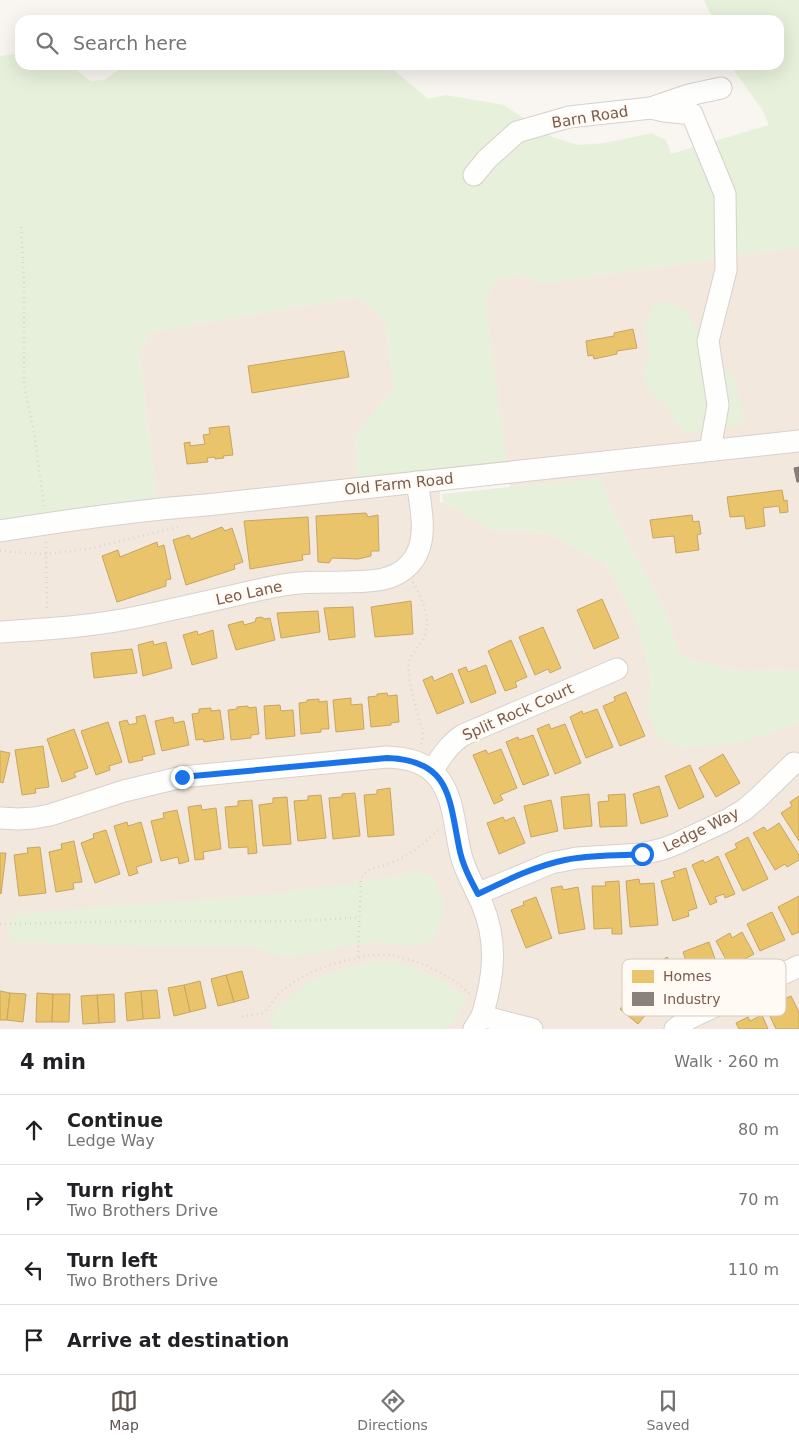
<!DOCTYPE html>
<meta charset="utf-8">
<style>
body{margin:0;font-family:"DejaVu Sans",sans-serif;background:#f2f2f2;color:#202124}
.stop{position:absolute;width:15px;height:15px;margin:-11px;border:4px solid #1a73e8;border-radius:50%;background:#fff}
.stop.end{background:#1a73e8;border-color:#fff;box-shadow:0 1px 5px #0008}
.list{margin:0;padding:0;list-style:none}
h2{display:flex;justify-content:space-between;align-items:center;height:65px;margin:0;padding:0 20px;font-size:21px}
h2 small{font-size:16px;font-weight:400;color:#757577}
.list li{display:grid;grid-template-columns:32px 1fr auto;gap:15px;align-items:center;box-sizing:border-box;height:70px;padding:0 20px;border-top:1px solid #e0e0e0}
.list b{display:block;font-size:19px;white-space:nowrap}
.list p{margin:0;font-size:16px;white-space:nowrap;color:#757577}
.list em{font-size:16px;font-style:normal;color:#757577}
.icon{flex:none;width:28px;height:28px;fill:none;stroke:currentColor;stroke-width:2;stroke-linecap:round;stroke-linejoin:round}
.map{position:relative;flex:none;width:799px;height:1029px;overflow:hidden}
.search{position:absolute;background:#fff;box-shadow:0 5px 20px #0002;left:15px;right:15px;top:15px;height:55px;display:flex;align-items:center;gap:12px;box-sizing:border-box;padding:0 18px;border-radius:15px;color:#757577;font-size:19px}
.sheet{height:345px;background:#fff}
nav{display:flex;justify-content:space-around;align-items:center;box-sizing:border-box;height:70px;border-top:1px solid #e0e0e0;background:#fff;font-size:14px;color:#757577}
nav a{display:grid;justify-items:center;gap:2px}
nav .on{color:#5c5450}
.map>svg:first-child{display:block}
.residential{fill:#f2e8de}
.green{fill:#e7f0db}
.homes{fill:#e9c46a;stroke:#c8a561}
.industry{fill:#8a817c;stroke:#85766e}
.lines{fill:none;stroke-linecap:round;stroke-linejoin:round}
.minor-casing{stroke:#d7d1cb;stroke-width:23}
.path{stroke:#dcd5d0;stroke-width:2.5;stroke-dasharray:1 4;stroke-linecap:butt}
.minor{stroke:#fefefd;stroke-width:21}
.route{stroke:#1a73e8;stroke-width:6}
.labels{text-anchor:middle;stroke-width:5;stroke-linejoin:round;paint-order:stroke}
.street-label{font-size:15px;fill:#7a5c4d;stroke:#fffaf3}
.key{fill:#fffaf3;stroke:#d7cbc1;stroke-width:1}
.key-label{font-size:14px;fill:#7a5c4d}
</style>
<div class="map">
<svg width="799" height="1029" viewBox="0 0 799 1029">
<rect width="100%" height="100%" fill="#f9f5f0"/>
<g class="residential">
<path d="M 799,247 L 799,670 L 741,671 L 687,659 L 678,650 L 664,609 L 616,519 L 600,479 L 510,487 L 485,301 L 497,279 L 518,275 L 544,283 Z"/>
<path d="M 358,297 L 385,322 L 394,388 L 355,436 L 358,479 L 157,501 L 139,352 L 151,332 Z"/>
<path d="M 440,488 L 440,502 L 443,502 L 492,530 L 548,533 L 606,564 L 637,623 L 652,680 L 647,711 L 790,727 L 799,722 L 799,1029 L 0,1029 L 0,538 L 14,535 Z"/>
</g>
<g class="green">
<path d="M 704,0 L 799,0 L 799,247 L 544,283 L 518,275 L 497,279 L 485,301 L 507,463 L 358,479 L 355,436 L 394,388 L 385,322 L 358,297 L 151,332 L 139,352 L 157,501 L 0,520 L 0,56 L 16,54 L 20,55 L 20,65 L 62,65 L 72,67 L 91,81 L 104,80 L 123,67 L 137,65 L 161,65 L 167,66 L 173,65 L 388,65 L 428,99 L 445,95 L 504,105 L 552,137 L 578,145 L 605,143 L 652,133 L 666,140 L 671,154 L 769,125 L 763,111 L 735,72 L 732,65 L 779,65 L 779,20 L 713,20 Z"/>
<path d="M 670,301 L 689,314 L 705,350 L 735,379 L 745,424 L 688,433 L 679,427 L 665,404 L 646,387 L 643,371 L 650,357 L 645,329 L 653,304 Z"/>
<path d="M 600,478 L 616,519 L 664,609 L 678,650 L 687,659 L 741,671 L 799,670 L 799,722 L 790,727 L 744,741 L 683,749 L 661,740 L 647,711 L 652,680 L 637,623 L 606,564 L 548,533 L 492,530 L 443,502 L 442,494 Z"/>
<path d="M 417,871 L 435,878 L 444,906 L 435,940 L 416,946 L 371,942 L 293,957 L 273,955 L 255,947 L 148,947 L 15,942 L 8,934 L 7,921 L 16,914 C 43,912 71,909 99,907 C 205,899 313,894 417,871 Z"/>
<path d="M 392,961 L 413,967 L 434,976 L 467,997 L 457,1016 L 447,1029 L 276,1029 L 268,1019 L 283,1003 L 306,983 L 334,971 L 370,962 Z"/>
</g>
<g class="homes">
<path d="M 633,329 L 637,348 L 617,351 L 617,354 L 594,359 L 593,355 L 588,356 L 586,341 L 614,336 L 614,333 Z"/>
<path d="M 344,351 L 349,377 L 252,393 L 248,366 Z"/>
<path d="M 229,426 L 233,455 L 223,456 L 224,458 L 215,459 L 215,457 L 207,458 L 208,462 L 187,464 L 184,443 L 190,442 L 190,446 L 205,444 L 203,435 L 210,434 L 209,428 Z"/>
<path d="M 782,490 L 784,501 L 787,500 L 788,512 L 780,513 L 779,506 L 763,508 L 765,526 L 746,529 L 744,516 L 730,517 L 727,497 Z"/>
<path d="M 366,513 L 368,517 L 378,515 L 379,551 L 371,551 L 371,556 L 358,559 L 332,558 L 329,563 L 318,562 L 316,516 Z"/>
<path d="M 692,515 L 693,522 L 699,521 L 701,534 L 697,535 L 699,550 L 676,553 L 674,536 L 653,538 L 650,520 Z"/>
<path d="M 308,517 L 310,554 L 302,555 L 303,560 L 250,569 L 244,521 Z"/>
<path d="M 222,527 L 225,531 L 232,528 L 243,562 L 234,565 L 235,569 L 186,585 L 173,540 L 189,535 L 191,539 Z"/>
<path d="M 157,542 L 158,547 L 164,545 L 171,579 L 166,580 L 166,586 L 117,602 L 102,556 L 118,550 L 120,557 Z"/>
<path d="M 602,599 L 619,638 L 594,649 L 577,610 Z"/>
<path d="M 411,601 L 413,634 L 375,637 L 371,607 Z"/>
<path d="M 353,607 L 355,637 L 329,640 L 324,608 Z"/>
<path d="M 318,611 L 320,632 L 281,638 L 277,613 Z"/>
<path d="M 261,617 L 265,619 L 270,618 L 275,640 L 236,650 L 228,625 L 243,621 L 244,625 L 255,622 L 256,618 Z"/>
<path d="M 543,627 L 561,668 L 550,673 L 548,669 L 535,675 L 519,637 Z"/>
<path d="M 213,630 L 217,658 L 192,665 L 183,635 L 197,631 L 198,635 Z"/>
<path d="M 511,640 L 527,677 L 515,682 L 517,687 L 505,691 L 488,651 Z"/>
<path d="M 153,641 L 154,645 L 166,642 L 172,668 L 143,676 L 138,645 Z"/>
<path d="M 132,649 L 137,673 L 94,678 L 91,653 Z"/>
<path d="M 486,665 L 496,693 L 471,703 L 458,670 L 466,667 L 468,672 Z"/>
<path d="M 452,673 L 464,703 L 437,714 L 423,680 L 432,676 L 434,681 Z"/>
<path d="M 626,692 L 645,736 L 620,746 L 603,706 L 615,701 L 614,697 Z"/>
<path d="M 387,693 L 388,696 L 397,695 L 399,722 L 391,723 L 391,725 L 371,727 L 368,697 L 377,696 L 377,694 Z"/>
<path d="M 351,698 L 351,705 L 362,704 L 364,729 L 336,732 L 333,700 Z"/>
<path d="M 319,699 L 319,702 L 327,701 L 329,729 L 321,729 L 321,732 L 301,734 L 299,703 L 307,702 L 307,700 Z"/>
<path d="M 280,705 L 281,711 L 293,710 L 295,736 L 266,739 L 264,706 Z"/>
<path d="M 248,706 L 248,708 L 256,707 L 259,734 L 251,735 L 251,738 L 231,740 L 228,710 L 237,709 L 237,707 Z"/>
<path d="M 211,708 L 211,711 L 220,710 L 224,739 L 204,742 L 203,739 L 196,740 L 192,714 L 199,713 L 199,709 Z"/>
<path d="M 597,709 L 613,747 L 586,758 L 570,717 L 582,711 L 583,714 Z"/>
<path d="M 145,715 L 155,754 L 142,757 L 143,760 L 129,763 L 119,722 L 127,720 L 129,725 L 137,723 L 136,717 Z"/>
<path d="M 173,717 L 174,723 L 184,721 L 189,745 L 162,751 L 155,721 Z"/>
<path d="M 108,722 L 122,762 L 109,766 L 110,770 L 96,775 L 81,731 Z"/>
<path d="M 549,724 L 551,729 L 565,724 L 581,763 L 555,774 L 537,729 Z"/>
<path d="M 74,729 L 88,768 L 74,773 L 76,777 L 62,782 L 47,739 Z"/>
<path d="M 533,735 L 549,775 L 523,785 L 506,742 L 518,737 L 519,740 Z"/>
<path d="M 43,746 L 49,787 L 35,789 L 36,793 L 22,795 L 15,750 Z"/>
<path d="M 501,749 L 517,788 L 500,795 L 503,800 L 494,804 L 473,755 L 486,750 L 488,754 Z"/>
<path d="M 0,751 L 10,753 L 3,783 L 0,782 Z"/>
<path d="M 723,754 L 740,783 L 716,797 L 699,768 Z"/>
<path d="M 690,765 L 704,797 L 679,809 L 665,776 Z"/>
<path d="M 659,786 L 668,816 L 641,824 L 633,794 Z"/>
<path d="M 390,788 L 394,835 L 368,837 L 364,795 L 377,794 L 377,790 Z"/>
<path d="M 355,793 L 360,836 L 333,839 L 329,798 L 342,797 L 342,794 Z"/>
<path d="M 589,794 L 592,826 L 564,829 L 561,797 Z"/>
<path d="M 625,794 L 627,826 L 600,827 L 598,802 L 609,801 L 608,795 Z"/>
<path d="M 321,795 L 326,838 L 298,841 L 294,801 L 308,800 L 308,796 Z"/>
<path d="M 799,796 L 799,841 L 781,813 L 792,806 L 790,802 Z"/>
<path d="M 287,797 L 291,844 L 263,846 L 259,805 L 273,803 L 273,798 Z"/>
<path d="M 252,800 L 257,853 L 248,854 L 248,847 L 229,848 L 225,807 L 238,806 L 238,801 Z"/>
<path d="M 551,800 L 558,831 L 531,837 L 524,806 Z"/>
<path d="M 201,805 L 202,810 L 216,808 L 221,849 L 203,852 L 204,859 L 195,860 L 188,807 Z"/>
<path d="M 177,810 L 189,861 L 179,864 L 178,857 L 161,861 L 151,821 L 164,818 L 163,813 Z"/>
<path d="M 503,817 L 505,821 L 514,817 L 525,843 L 499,854 L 487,823 Z"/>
<path d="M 127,822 L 128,826 L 141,822 L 152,862 L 136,867 L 138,873 L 129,876 L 114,826 Z"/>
<path d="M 779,823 L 799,855 L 799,860 L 787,867 L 785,864 L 775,870 L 753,833 L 764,827 L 767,831 Z"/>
<path d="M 106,830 L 120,874 L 95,883 L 81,843 L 94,838 L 93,834 Z"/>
<path d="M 748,837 L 768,879 L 743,891 L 725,854 L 737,848 L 735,844 Z"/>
<path d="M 74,841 L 82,882 L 73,883 L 74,889 L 56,892 L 49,852 L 62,849 L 61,844 Z"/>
<path d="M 40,847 L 46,893 L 19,896 L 14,855 L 28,853 L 27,848 Z"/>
<path d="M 0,853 L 6,853 L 1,894 L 0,893 Z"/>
<path d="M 718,856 L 735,894 L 725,898 L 724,894 L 715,897 L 717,902 L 710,905 L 692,865 L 703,860 L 705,863 Z"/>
<path d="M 686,868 L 697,908 L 688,911 L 689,916 L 673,921 L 661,881 L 675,877 L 673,872 Z"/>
<path d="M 639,879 L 640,884 L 654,883 L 658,925 L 630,927 L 626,881 Z"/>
<path d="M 619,881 L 622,934 L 612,934 L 612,928 L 594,929 L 592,886 L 606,886 L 605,882 Z"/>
<path d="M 562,886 L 563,890 L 578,887 L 585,929 L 559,934 L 551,888 Z"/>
<path d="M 799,896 L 799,932 L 792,935 L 778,907 Z"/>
<path d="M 536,897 L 552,938 L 526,948 L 511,910 L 524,905 L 523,902 Z"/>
<path d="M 772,912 L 785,940 L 760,951 L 747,924 Z"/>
<path d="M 742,932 L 754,954 L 730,967 L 716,941 L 730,933 L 732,938 Z"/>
<path d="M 709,942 L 719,970 L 692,980 L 683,952 Z"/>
<path d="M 667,957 L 684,980 L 661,996 L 644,973 Z"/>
<path d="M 242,971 L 249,998 L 234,1002 L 226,975 Z"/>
<path d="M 226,975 L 234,1002 L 218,1006 L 211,979 Z"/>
<path d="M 200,981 L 206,1008 L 190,1012 L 184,985 Z"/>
<path d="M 633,983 L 656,1002 L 638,1024 L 620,1009 L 627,1001 L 622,997 Z"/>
<path d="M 184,985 L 190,1012 L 174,1016 L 168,988 Z"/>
<path d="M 157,990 L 160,1018 L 143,1019 L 141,991 Z"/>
<path d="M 0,991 L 10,993 L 7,1020 L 0,1020 Z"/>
<path d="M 141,991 L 143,1019 L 127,1021 L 125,993 Z"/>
<path d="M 10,993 L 26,994 L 23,1022 L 7,1020 Z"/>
<path d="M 37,993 L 53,994 L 52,1022 L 36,1022 Z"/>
<path d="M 53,994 L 70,994 L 69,1022 L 52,1022 Z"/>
<path d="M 114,994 L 115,1022 L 99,1023 L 97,995 Z"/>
<path d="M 97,995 L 99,1023 L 83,1024 L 81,996 Z"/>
<path d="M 791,996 L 799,1012 L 799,1029 L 776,1029 L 768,1012 L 780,1006 L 778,1002 Z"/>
<path d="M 762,1015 L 768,1029 L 739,1029 L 736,1023 L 748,1017 L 750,1021 Z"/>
</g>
<path class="industry" d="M 799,467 L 799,482 L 797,482 L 794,468 Z"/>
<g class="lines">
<defs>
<g id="minor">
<path d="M 651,108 L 664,111 L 692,114 L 725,194 L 726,270 L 708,341 L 718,405 L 710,450"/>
<path d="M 474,175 L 487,159 L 517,132 L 569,117 L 651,108 L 689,95 L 721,88"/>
<path d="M 0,531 C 69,520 137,510 206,505 L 799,441"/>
<path d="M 0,632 C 50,629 98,626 147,615 C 175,609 204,602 232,596 C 254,591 276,585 299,583 C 313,582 327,582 341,582 C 364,581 391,584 409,565 C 430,543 421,509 417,482"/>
<path d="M 432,771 C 441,757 449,744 463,735 L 617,669"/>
<path d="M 0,818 L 18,819 L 34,818 L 50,815 L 124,791 L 182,777 L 387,757 C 406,758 423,761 436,775 C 455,796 454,829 461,855 C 465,872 475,887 482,904 C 498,942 494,977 482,1016"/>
<path d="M 477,894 L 551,863 L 577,858 L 642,854 L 663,849 L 676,844 L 727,820 L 744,810 L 758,798 L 794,763"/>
<path d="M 474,1029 L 482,1016 L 532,1029"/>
<path d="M 675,1029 L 688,1019 L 799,966"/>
</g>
</defs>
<use href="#minor" class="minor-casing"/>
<g class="path">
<path d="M 21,227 L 24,279 L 24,385 L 34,432 L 44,506"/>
<path d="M 46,542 L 47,611"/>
<path d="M 0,551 L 45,554 L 88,549 L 182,526"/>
<path d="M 413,582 C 423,600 433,622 422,641 C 417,649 410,655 409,664 C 406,677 418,715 422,729 L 423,735 L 421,746"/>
<path d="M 0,924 C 58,923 116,921 174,921 C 236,921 299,923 360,917"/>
<path d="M 358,957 L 361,879 C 367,867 377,868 388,864 C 408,857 423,844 438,830"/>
<path d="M 242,1017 L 262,1013 L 267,1009 L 281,991 L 297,980 L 314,971 L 333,964 L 370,955 L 393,955 L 426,965 L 455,981 L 470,994"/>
</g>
<use href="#minor" class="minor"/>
</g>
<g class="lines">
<path class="route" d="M 182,777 L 387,758 C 450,760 449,797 459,847 C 462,864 470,879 478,894 C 505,881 535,866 565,860 C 590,855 617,856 642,854"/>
</g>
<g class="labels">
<g class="street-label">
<text transform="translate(590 117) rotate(-9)" y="5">Barn Road</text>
<text transform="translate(399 484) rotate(-6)" y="5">Old Farm Road</text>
<text transform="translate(249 593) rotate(-12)" y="5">Leo Lane</text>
<text transform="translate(518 712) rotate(-24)" y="5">Split Rock Court</text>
<text transform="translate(701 830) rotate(-26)" y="5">Ledge Way</text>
</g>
</g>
<rect x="622" y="959" width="164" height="57" rx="8" class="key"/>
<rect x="632" y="970" width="22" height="13" fill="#e9c46a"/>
<rect x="632" y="992" width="22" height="14" fill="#8a817c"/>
<g class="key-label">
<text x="663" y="981">Homes</text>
<text x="663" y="1004">Industry</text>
</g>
</svg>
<div class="stop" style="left:642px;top:854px"></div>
<div class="stop end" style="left:182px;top:777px"></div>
<div class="search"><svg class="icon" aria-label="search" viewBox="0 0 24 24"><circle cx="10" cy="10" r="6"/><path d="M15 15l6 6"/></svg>Search here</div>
</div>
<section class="sheet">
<h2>4 min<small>Walk · 260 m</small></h2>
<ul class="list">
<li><svg class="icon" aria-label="ahead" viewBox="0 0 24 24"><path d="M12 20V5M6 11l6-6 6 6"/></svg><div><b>Continue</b><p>Ledge Way</p></div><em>80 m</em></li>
<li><svg class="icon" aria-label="right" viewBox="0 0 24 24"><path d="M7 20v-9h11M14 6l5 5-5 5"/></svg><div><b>Turn right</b><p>Two Brothers Drive</p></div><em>70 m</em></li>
<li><svg class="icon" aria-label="left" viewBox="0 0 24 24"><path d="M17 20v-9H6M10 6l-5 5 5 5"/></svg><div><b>Turn left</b><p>Two Brothers Drive</p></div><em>110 m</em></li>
<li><svg class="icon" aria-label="arrive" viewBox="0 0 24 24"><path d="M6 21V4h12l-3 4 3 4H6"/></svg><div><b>Arrive at destination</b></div></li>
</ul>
</section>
<nav>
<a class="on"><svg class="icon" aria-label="map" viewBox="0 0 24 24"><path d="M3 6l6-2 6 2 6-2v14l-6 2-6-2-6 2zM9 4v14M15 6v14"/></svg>Map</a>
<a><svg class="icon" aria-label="directions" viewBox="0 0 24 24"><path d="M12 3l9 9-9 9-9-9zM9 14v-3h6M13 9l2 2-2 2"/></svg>Directions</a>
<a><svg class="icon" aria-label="saved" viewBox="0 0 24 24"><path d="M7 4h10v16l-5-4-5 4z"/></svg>Saved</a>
</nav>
